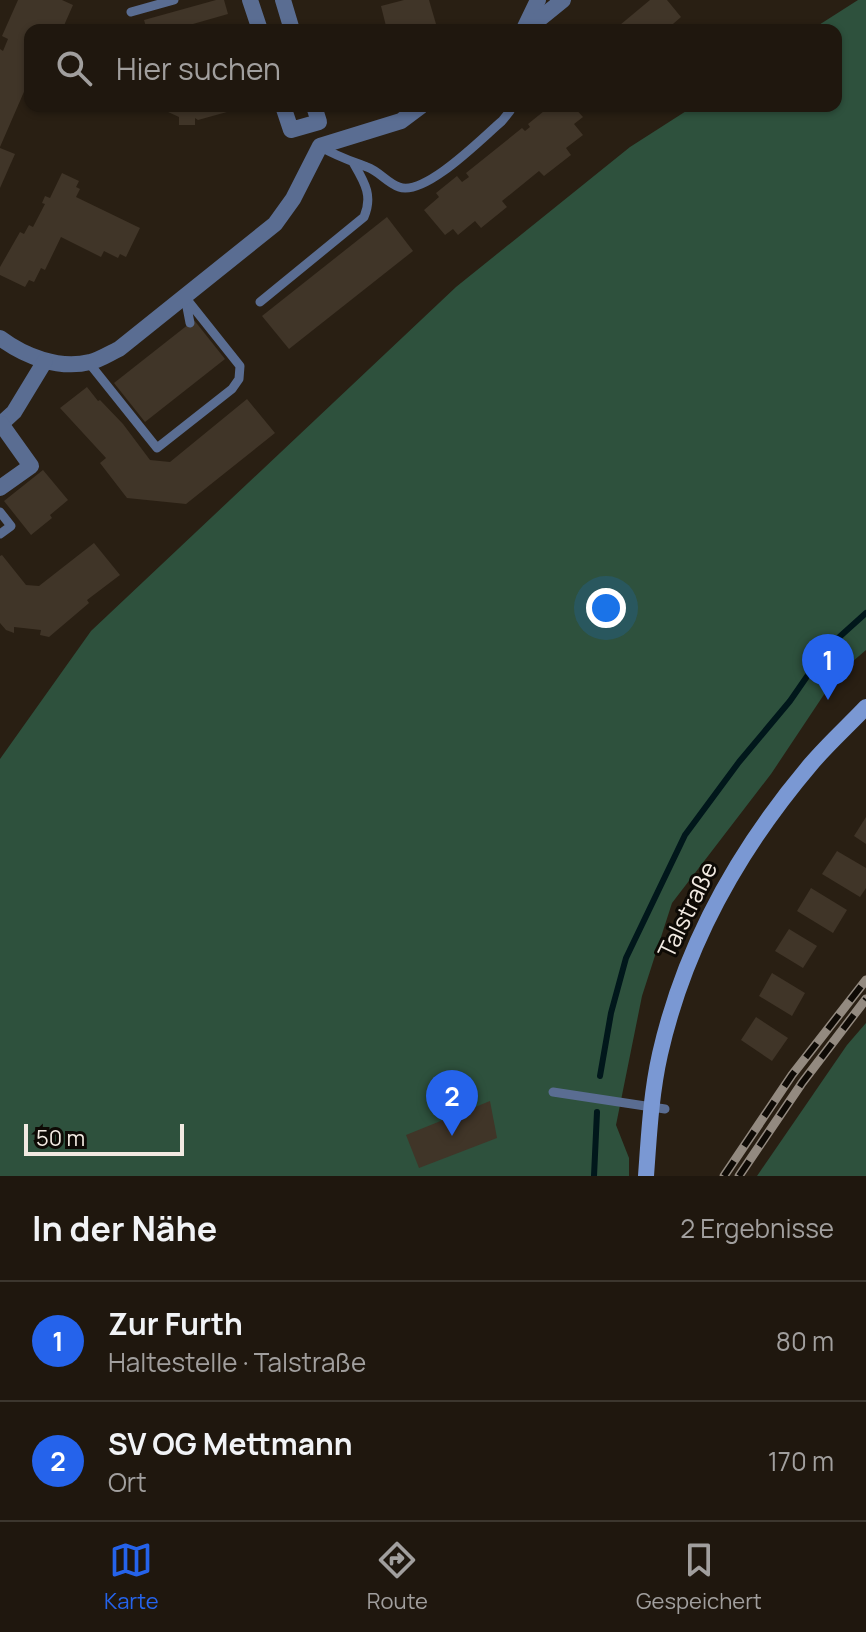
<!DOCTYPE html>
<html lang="de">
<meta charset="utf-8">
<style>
body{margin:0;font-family:Manrope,sans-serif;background:#2c241c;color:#f1f3f6}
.scale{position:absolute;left:24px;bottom:20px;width:160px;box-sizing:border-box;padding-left:8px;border:4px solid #f2eae2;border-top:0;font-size:22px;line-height:28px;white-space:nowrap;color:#f2eae2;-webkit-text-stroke:6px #0e0a05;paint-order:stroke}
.you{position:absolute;left:606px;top:608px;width:28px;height:28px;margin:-20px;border:6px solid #fff;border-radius:50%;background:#1a73e8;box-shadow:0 0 0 12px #1a73e833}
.badge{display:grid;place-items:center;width:52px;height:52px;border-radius:50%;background:#2563eb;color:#fff;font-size:26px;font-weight:700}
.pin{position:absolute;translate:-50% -66px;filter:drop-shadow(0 2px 4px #0008)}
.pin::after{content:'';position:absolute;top:42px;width:28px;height:24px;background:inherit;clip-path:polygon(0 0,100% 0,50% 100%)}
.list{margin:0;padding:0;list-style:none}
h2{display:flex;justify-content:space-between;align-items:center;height:104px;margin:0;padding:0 32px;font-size:34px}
h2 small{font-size:26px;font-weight:400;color:#a19f9e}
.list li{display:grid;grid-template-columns:52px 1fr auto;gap:24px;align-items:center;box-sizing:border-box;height:120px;padding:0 32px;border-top:2px solid #3c362e}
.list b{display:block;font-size:30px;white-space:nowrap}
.list p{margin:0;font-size:26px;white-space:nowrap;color:#a19f9e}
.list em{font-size:26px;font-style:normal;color:#a19f9e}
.icon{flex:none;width:44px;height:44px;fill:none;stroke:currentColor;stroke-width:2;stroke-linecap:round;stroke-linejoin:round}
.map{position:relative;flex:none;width:866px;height:1176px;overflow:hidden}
.search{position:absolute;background:#1f170e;box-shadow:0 2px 6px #0004;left:24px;right:24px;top:24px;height:88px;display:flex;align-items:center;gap:20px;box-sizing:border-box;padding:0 28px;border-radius:16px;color:#a19f9e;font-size:30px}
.sheet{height:344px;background:#1f170e}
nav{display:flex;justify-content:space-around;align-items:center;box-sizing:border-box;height:112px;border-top:2px solid #3c362e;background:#1f170e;font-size:22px;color:#a19f9e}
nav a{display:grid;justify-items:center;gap:4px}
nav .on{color:#2563eb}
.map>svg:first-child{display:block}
.green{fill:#2e513d}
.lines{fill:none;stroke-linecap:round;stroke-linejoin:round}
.stream{stroke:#01171b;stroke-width:6}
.building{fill:#403528}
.lane{stroke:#5a6d92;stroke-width:9}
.street{stroke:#5a6d92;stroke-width:16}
.secondary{stroke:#7a98d3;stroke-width:16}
.rail-casing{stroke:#938a80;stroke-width:9}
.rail{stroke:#0e0a05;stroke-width:6;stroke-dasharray:18;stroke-linecap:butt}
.labels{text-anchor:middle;stroke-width:6;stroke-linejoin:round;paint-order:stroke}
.street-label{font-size:24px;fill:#f2eae2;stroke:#0e0a05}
</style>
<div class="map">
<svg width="866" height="1176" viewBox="0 0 866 1176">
<rect width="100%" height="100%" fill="#291f13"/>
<g class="green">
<path d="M 858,0 L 866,0 L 866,650 L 837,675 L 771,774 L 672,903 L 642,996 L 616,1125 L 629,1158 L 629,1176 L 0,1176 L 0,759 L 91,631 L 456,287 L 630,147 L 694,106 L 836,106 L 836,30 L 811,30 Z"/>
<path d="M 866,1023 L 866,1176 L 757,1176 L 847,1045 Z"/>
</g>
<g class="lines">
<g class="stream">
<path d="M 600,1076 L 611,1013 L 626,958 L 685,835 L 739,762 L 790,701 L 826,649 L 866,613"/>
<path d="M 594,1176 L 597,1112"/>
</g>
</g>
<g class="building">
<path d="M 18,0 L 62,0 L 73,5 L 62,30 L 30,30 L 30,78 L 0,147 L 0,49 L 3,51 L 8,39 L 2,36 Z"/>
<path d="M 216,0 L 224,0 L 228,14 L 172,30 L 147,30 L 144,20 Z"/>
<path d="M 404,0 L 429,0 L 436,24 L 416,30 L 387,30 L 381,6 Z"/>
<path d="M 650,0 L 667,0 L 681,17 L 666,30 L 614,30 Z"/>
<path d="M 155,106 L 245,106 L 245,107 L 198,120 L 195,118 L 195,125 L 179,125 L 179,117 Z"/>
<path d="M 559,106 L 573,106 L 583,117 L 574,124 L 583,135 L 566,148 L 571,155 L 544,176 L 539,171 L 502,201 L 507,207 L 481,228 L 475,221 L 458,235 L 453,229 L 445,235 L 424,210 L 439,197 L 436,193 L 457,176 L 462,182 L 469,177 L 466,173 L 522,128 L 525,131 L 530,127 L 528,124 L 549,107 L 553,111 Z"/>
<path d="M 0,148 L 15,154 L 0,188 Z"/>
<path d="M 62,173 L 79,181 L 76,187 L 80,189 L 76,197 L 140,228 L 126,257 L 120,254 L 118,258 L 104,251 L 101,257 L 61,237 L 45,270 L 41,268 L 34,282 L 29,280 L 25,287 L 0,275 L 0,267 L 20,232 L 24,234 L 29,225 L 33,227 L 45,204 L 42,203 L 45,196 L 50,198 Z"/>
<path d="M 387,217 L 413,251 L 289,349 L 262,316 Z"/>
<path d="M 194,320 L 225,359 L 145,422 L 114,383 Z"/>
<path d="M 87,387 L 98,401 L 100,400 L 123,424 L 150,460 L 170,462 L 247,399 L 275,433 L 186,504 L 127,498 L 100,463 L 106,458 L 60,408 Z"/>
<path d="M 43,470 L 68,500 L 50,515 L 52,518 L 31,535 L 4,501 Z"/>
<path d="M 94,543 L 120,575 L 87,600 L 89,603 L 49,637 L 40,635 L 41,630 L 14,627 L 14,633 L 6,630 L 0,623 L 0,556 L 2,555 L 26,585 L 39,586 Z"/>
<path d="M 866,817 L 866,844 L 854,836 Z"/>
<path d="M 837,851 L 866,868 L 866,888 L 860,897 L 822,874 Z"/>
<path d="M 811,888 L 847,910 L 833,933 L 797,911 Z"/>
<path d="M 789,929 L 817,946 L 803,968 L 775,951 Z"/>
<path d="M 772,973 L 805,993 L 792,1016 L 759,996 Z"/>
<path d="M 756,1017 L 788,1038 L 772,1061 L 741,1040 Z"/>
<path d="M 490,1101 L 497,1138 L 419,1168 L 406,1135 Z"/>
</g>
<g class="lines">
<g class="lane">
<path d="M 131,12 L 174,0"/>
<path d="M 321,147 C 336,156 351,161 367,167 C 379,171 387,183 399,187 C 425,197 483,137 502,121 L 510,111 L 510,106"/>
<path d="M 260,302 L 364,217 C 373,196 365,183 354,164"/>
<path d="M 89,363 L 157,448 L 232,389 L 239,379 L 240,366 L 185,297 L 190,323"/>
<path d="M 0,512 L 11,526 L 0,534"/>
<path d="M 553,1092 L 665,1109"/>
</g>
<g class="street">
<path d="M 250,0 L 260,30"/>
<path d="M 283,0 L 292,30"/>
<path d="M 525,27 L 538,0"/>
<path d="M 526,30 L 563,0"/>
<path d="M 283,106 L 291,130 L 319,122 L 314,106"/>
<path d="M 0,338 C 24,356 59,370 90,362 C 100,360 110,353 119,349 L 275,224 L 293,199 L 320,146 L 401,121 L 421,106"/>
<path d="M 0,425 L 14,412 L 45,361"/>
<path d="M 0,488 L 31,466 L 1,424"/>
</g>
<path class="secondary" d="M 646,1176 C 649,1135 651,1094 660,1054 C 685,944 738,850 811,764 C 828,744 848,726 866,707"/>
<defs>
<g id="rail">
<path d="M 724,1176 L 792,1075 L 866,980"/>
<path d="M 739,1176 L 802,1083 L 866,999"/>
</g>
</defs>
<use href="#rail" class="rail-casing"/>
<use href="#rail" class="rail"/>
</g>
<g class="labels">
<g class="street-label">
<text transform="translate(688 910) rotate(-64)" y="8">Talstraße</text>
</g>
</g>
</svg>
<div class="scale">50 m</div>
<div class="you"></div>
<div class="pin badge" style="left:828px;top:700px">1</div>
<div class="pin badge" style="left:452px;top:1136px">2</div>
<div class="search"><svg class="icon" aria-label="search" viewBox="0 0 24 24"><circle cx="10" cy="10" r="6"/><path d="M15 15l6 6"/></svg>Hier suchen</div>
</div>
<section class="sheet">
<h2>In der Nähe<small>2 Ergebnisse</small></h2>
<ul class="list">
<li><span class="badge">1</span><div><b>Zur Furth</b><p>Haltestelle · Talstraße</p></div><em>80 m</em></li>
<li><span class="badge">2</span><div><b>SV OG Mettmann</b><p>Ort</p></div><em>170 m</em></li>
</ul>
</section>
<nav>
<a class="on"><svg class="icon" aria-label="map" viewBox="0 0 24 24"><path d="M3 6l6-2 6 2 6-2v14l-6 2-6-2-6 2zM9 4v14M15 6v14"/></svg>Karte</a>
<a><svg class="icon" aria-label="directions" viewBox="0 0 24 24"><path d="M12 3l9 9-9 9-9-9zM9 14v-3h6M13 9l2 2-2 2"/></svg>Route</a>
<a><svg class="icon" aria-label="saved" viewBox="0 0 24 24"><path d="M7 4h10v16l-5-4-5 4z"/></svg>Gespeichert</a>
</nav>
